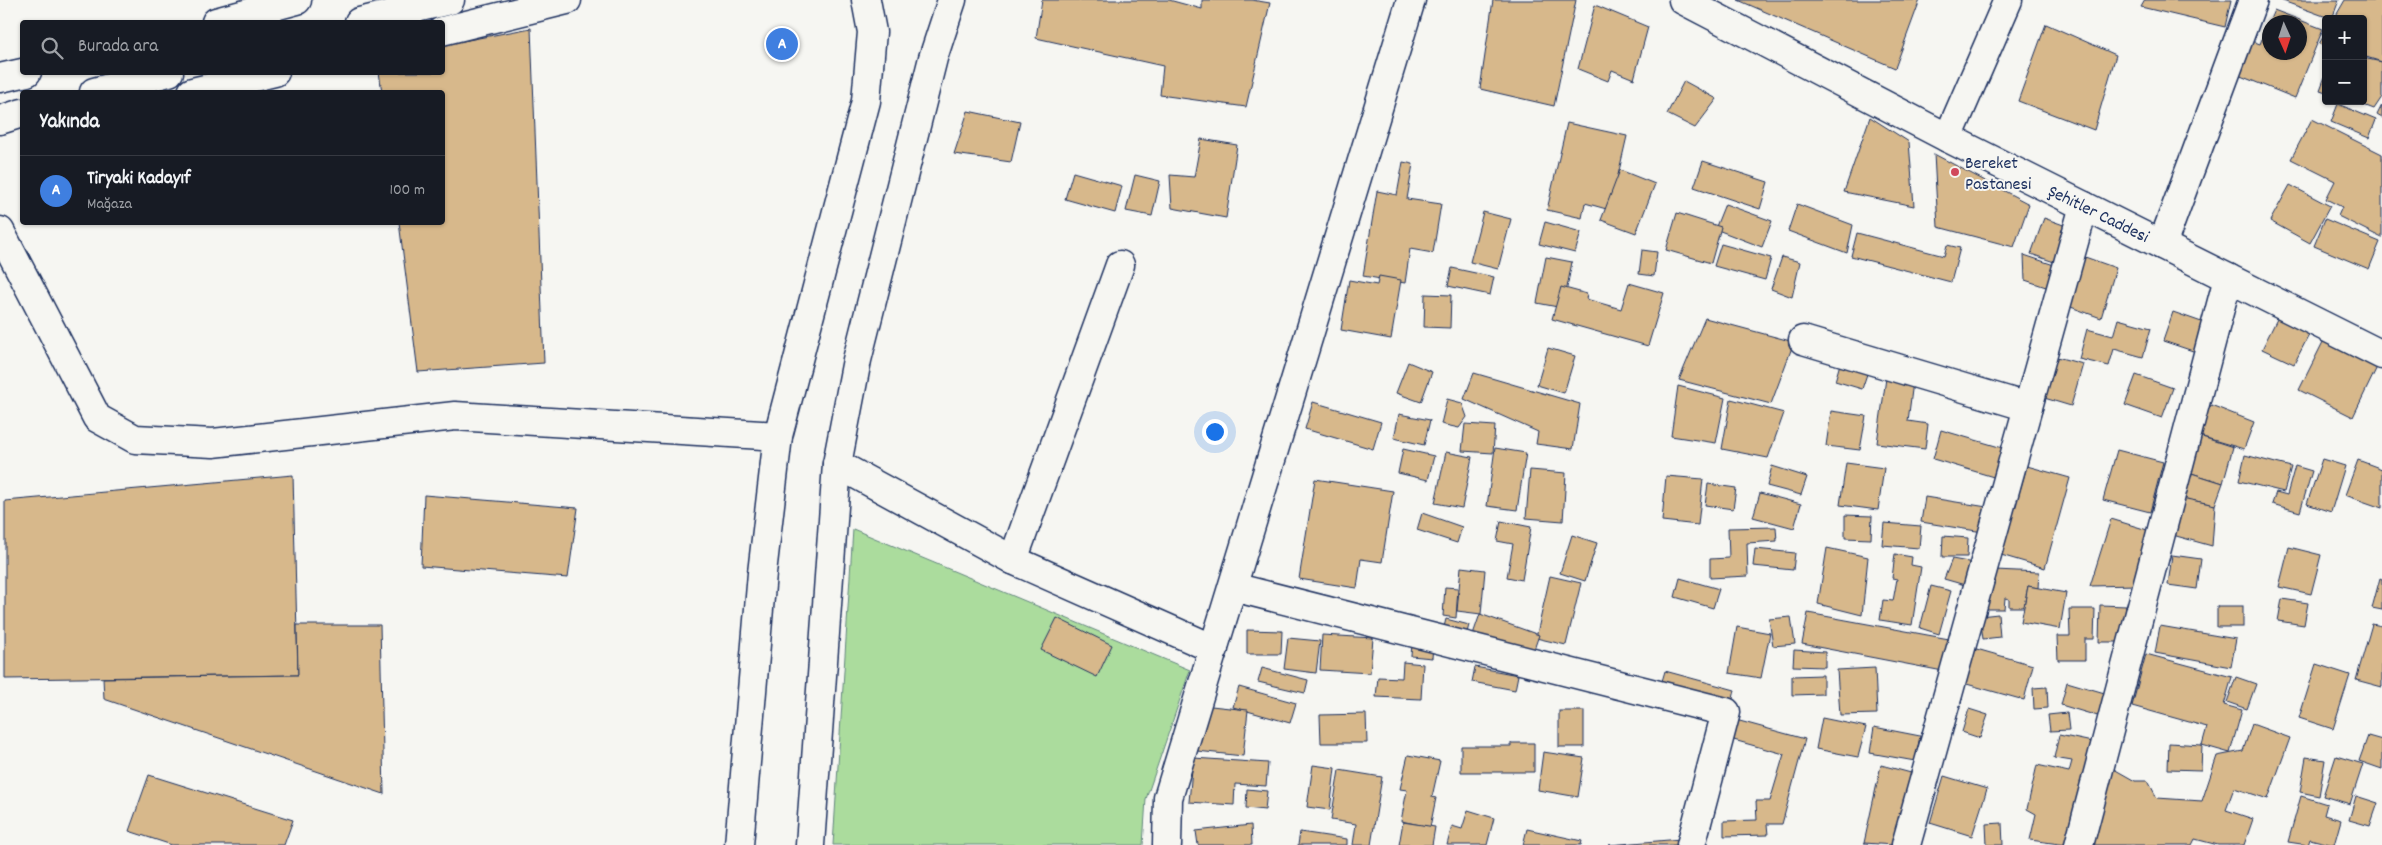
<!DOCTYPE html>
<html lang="tr">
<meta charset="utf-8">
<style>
body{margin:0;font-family:Dekko,sans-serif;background:#242831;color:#f1f3f6}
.controls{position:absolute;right:15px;top:15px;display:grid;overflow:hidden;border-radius:5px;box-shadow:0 1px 4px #0004}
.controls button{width:45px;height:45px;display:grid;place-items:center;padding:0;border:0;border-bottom:1px solid #363941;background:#171b24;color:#f1f3f6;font:25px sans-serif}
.compass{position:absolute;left:2262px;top:15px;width:45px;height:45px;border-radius:50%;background:#171b24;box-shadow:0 1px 4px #0004;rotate:177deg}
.you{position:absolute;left:1214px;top:431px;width:18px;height:18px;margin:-12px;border:4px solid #fff;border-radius:50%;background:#1a73e8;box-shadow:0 0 0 8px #1a73e833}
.badge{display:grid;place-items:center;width:32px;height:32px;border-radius:50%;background:#d1495b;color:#fff;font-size:16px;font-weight:700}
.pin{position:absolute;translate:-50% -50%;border:2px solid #fff;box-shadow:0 1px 5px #0006}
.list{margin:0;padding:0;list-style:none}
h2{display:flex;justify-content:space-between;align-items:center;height:65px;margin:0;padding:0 20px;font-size:21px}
h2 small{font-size:16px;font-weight:400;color:#9ea1a6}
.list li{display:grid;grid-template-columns:32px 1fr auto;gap:15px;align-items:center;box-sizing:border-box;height:70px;padding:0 20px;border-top:1px solid #363941}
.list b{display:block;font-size:19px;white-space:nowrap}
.list p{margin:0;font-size:16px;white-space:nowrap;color:#9ea1a6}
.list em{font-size:16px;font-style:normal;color:#9ea1a6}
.icon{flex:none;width:28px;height:28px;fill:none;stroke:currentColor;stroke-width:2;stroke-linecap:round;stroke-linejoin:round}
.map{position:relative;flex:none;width:2382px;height:845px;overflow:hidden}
.search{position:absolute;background:#171b24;box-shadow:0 1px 4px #0004;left:20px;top:20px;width:425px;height:55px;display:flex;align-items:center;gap:12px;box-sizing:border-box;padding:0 18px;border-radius:5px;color:#9ea1a6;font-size:19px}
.panel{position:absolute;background:#171b24;box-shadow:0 1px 4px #0004;left:20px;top:90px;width:425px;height:135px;border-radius:5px}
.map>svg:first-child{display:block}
.green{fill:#abdc9d;stroke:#63867e}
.building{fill:#d7b88b;stroke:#1b2f5e;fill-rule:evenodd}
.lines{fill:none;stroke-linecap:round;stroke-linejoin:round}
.minor-casing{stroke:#1b2f5e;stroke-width:31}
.tertiary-casing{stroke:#1b2f5e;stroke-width:31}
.primary-casing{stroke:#1b2f5e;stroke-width:31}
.minor{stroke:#f6f6f2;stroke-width:28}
.tertiary{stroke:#f6f6f2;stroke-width:28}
.primary{stroke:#f6f6f2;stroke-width:28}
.poi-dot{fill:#d1495b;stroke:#f6f6f2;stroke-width:2}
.labels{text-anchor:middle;stroke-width:4;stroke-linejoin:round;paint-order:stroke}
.poi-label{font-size:18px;fill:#1b2f5e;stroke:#f6f6f2;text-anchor:start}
.street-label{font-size:18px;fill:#1b2f5e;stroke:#f6f6f2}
</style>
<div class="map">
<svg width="2382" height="845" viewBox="0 0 2382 845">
<rect width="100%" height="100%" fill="#f6f6f2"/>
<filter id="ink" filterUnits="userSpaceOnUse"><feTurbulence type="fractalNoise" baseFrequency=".02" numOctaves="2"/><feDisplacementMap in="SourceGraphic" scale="10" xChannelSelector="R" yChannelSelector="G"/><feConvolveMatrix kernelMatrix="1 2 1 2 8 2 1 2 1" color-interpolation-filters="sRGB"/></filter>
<g filter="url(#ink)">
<path class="green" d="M 853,529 L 1190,670 L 1146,799 L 1143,845 L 833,845 Z"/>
<g class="building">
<path d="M 1042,0 L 1169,0 L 1202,9 L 1202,0 L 1252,0 L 1270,3 L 1246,107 L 1160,95 L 1163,66 L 1036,38 Z"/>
<path d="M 1493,0 L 1576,0 L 1554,106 L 1480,89 Z"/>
<path d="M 1738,0 L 1920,0 L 1895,68 Z"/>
<path d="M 2145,0 L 2231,0 L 2225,27 L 2141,7 Z"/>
<path d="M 2280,0 L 2339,0 L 2332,19 Z"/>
<path d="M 2345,0 L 2382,0 L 2382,62 L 2363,56 L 2363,19 L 2334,19 Z"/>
<path d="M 1595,5 L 1648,27 L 1634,79 L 1612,70 L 1608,81 L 1578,69 Z"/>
<path d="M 2274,10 L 2323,29 L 2295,98 L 2238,75 L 2252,41 L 2260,44 ZM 2270,22 L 2300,22 L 2300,52 L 2270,52 Z"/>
<path d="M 2046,24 L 2116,55 L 2094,130 L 2018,101 Z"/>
<path d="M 531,28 L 544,363 L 418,372 L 399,222 L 442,222 L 442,92 L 382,92 L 379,72 L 442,72 L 442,45 Z"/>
<path d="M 2326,32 L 2326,46 L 2319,44 Z"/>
<path d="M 2363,58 L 2382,62 L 2382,97 L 2374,109 L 2353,101 L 2363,101 Z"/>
<path d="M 2326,74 L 2326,92 L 2320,90 Z"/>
<path d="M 1684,81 L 1717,99 L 1695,128 L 1667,114 Z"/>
<path d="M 2338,104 L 2376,120 L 2369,138 L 2331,122 Z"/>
<path d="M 2382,105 L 2382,118 L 2377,115 Z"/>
<path d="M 968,111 L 1020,122 L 1011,162 L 954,154 Z"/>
<path d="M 1870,117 L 1909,142 L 1914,206 L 1844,192 Z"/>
<path d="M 2312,119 L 2382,154 L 2382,238 L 2338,216 L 2342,207 L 2326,199 L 2335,181 L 2291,159 Z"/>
<path d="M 1567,123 L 1627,136 L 1610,210 L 1585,203 L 1582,218 L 1547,210 Z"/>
<path d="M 1201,139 L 1237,145 L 1226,218 L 1172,208 L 1170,175 L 1194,177 Z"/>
<path d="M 1934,154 L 2029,204 L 2014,247 L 1938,227 Z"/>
<path d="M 1703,161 L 1768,182 L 1760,209 L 1694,187 Z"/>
<path d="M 1403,162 L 1413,164 L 1407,199 L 1441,204 L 1433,253 L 1410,249 L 1405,283 L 1363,276 L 1377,191 L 1397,195 Z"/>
<path d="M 1620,170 L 1655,184 L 1636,233 L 1601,220 Z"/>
<path d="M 1073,172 L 1122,186 L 1115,213 L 1065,199 Z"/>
<path d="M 1135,175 L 1160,181 L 1152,216 L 1126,211 Z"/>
<path d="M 2290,185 L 2330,206 L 2310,243 L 2270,221 Z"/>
<path d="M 1725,204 L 1772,221 L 1762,247 L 1715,229 Z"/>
<path d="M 1797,204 L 1853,225 L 1847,253 L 1788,231 Z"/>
<path d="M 1483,212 L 1511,219 L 1498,269 L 1470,262 Z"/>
<path d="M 1677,213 L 1721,227 L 1711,263 L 1666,250 Z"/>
<path d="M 2044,218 L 2069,227 L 2057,263 L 2031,254 Z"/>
<path d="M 2325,219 L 2380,242 L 2369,269 L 2314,246 Z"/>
<path d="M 1545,222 L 1581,232 L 1575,253 L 1539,244 Z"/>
<path d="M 1857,233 L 1944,256 L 1947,245 L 1960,248 L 1951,282 L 1851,256 Z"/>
<path d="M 1721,244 L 1771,258 L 1765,280 L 1714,266 Z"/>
<path d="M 1642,250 L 1657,252 L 1654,276 L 1639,274 Z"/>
<path d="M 2024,255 L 2063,268 L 2055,290 L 2025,280 Z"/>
<path d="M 1546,257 L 1572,262 L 1563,308 L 1537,303 Z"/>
<path d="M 1782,257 L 1800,262 L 1792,297 L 1771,289 Z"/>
<path d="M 2085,257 L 2116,268 L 2101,318 L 2068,306 Z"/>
<path d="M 1452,268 L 1494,277 L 1490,295 L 1448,286 Z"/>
<path d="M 1379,276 L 1401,280 L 1391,339 L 1341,330 L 1349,280 L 1377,285 Z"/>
<path d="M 1629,283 L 1664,293 L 1648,346 L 1552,319 L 1561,287 L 1587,294 L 1586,299 L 1621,309 Z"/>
<path d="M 1425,294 L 1451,295 L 1450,328 L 1424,327 Z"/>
<path d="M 2173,312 L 2210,325 L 2199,353 L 2163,341 Z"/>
<path d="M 2278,317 L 2310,333 L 2294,364 L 2262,349 Z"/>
<path d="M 1705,318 L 1794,342 L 1771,404 L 1679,380 Z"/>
<path d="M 2118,319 L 2151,328 L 2143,357 L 2114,349 L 2109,366 L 2079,359 L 2087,329 L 2113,336 Z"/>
<path d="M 2325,338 L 2378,365 L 2353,417 L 2299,390 Z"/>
<path d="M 1548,348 L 1575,356 L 1564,393 L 1537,385 Z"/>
<path d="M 2053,356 L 2083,364 L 2071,406 L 2041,397 Z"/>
<path d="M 1842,357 L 1870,365 L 1862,389 L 1835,381 Z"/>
<path d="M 1408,362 L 1432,372 L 1421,402 L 1396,393 Z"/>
<path d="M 1474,373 L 1580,404 L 1573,449 L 1536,444 L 1538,432 L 1464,399 Z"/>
<path d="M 2136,375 L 2173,388 L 2162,418 L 2125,405 Z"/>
<path d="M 1886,378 L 1913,382 L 1908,421 L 1928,424 L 1925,449 L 1877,443 Z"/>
<path d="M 1678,386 L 1725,398 L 1716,443 L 1671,436 Z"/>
<path d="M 1447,399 L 1462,403 L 1467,417 L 1459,428 L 1441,424 Z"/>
<path d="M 1731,399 L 1784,413 L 1768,458 L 1722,449 Z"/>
<path d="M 1313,402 L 1381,422 L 1373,449 L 1305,429 Z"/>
<path d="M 2211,405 L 2254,422 L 2244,449 L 2196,435 Z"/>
<path d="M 1831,411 L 1866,416 L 1860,450 L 1826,446 Z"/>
<path d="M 1399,414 L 1430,420 L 1424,445 L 1394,438 Z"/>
<path d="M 1465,424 L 1495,426 L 1493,453 L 1462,451 Z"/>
<path d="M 1941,430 L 2006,449 L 1997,478 L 1933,459 Z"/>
<path d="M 2196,435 L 2233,447 L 2223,483 L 2182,470 Z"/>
<path d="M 1495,448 L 1526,453 L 1517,510 L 1487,506 Z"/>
<path d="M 1403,449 L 1434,456 L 1428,480 L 1398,473 Z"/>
<path d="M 2117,450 L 2163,462 L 2150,512 L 2103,500 Z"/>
<path d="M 1446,452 L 1472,457 L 1462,508 L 1435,503 Z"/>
<path d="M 2245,455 L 2291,467 L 2284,492 L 2239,481 Z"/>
<path d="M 2322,459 L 2345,466 L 2331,512 L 2307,504 Z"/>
<path d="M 2358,460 L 2382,469 L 2382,508 L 2345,495 Z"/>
<path d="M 1846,463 L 1884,468 L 1878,510 L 1840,505 Z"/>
<path d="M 1772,466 L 1807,477 L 1801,495 L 1767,486 Z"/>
<path d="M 2027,466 L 2070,478 L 2045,568 L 2001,555 Z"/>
<path d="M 2295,466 L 2312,471 L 2300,512 L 2272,504 L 2276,492 L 2287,495 Z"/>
<path d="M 1530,470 L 1566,473 L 1563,521 L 1526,518 Z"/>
<path d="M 2182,470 L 2223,483 L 2215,505 L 2177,497 Z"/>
<path d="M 293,475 L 298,675 L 5,679 L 5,501 Z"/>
<path d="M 1666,476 L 1703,479 L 1698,525 L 1662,521 Z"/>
<path d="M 1315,479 L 1393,491 L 1382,562 L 1361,559 L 1357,588 L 1299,579 Z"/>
<path d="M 1708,484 L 1736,488 L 1733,509 L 1705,505 Z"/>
<path d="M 1760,493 L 1801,504 L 1794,528 L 1753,517 Z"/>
<path d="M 424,495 L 578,508 L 568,578 L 421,566 Z"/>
<path d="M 1925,497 L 1987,507 L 1983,532 L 1921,522 Z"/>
<path d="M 2177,497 L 2215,505 L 2212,546 L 2169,534 Z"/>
<path d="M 1422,513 L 1462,527 L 1457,543 L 1417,530 Z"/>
<path d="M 1845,515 L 1872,516 L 1871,539 L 1845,538 Z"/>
<path d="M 2111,519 L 2154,532 L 2137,585 L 2090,586 Z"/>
<path d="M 1501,521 L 1531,527 L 1522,580 L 1507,577 L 1513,544 L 1497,541 Z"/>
<path d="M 1884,523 L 1921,526 L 1919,548 L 1882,545 Z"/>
<path d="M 1776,527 L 1777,541 L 1747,543 L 1748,576 L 1710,578 L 1710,559 L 1729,558 L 1728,528 Z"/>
<path d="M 1572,535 L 1597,543 L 1585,581 L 1560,573 Z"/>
<path d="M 1943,536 L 1968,538 L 1967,557 L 1942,557 Z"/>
<path d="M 2289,547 L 2321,555 L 2311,594 L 2279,587 Z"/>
<path d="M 1827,548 L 1868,557 L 1862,615 L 1818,604 Z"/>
<path d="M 1755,549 L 1795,553 L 1793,570 L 1753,566 Z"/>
<path d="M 1895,554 L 1912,557 L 1911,565 L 1921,567 L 1912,625 L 1880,620 L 1883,600 L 1893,601 L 1897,579 L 1892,578 Z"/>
<path d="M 2172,555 L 2201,559 L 2197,589 L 2168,585 Z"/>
<path d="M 1952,559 L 1979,564 L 1972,587 L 1944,579 Z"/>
<path d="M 1461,567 L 1485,570 L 1481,614 L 1457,611 Z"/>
<path d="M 1995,570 L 2039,572 L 2038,588 L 2028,586 L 2024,607 L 2009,607 L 2009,599 L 2005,598 L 2004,609 L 1987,609 L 1988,581 L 1994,581 Z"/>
<path d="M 1550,576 L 1581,583 L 1566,645 L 1536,638 Z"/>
<path d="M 1680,578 L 1719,589 L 1713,608 L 1675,597 Z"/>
<path d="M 2380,578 L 2382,579 L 2382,610 L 2372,608 Z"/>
<path d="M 1931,586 L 1951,591 L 1939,634 L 1920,628 Z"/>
<path d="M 2028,586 L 2066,593 L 2060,629 L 2021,622 Z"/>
<path d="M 1445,587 L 1458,588 L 1456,618 L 1443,616 Z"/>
<path d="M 2282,599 L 2308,603 L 2304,625 L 2278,621 Z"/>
<path d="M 2100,605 L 2126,606 L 2125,642 L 2099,642 Z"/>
<rect x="2217" y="606" width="26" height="21"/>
<path d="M 2069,609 L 2095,609 L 2094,639 L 2085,639 L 2085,660 L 2058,660 L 2057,636 L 2070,636 Z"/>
<path d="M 1808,613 L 1949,639 L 1943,671 L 1802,644 Z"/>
<path d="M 1480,614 L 1539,635 L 1528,667 L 1469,646 Z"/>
<path d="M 1998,614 L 2000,637 L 1983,639 L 1980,616 Z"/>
<path d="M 1791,617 L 1795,644 L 1773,646 L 1769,619 Z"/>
<path d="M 1057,618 L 1112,645 L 1097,677 L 1041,650 Z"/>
<path d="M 1446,619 L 1469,625 L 1464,644 L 1441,639 Z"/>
<path d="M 2372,624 L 2382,626 L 2382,687 L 2356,680 Z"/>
<path d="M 297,625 L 380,625 L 384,794 L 104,699 L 103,678 L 298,675 Z"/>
<path d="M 2160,626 L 2236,639 L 2231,667 L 2155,653 Z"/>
<path d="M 1737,627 L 1770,633 L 1761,678 L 1729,673 Z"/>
<path d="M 1247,630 L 1282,631 L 1281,654 L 1247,654 Z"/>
<path d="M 1413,631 L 1434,633 L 1432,658 L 1411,656 Z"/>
<path d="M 1322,635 L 1373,638 L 1370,673 L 1320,670 Z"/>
<path d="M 1288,638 L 1320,641 L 1316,673 L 1284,669 Z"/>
<path d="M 1973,648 L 2033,665 L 2024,700 L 1963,683 Z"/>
<path d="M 1794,650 L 1825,652 L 1825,667 L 1793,666 Z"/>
<path d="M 2146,654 L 2232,677 L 2224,705 L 2242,710 L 2230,753 L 2202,745 L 2207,727 L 2132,706 Z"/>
<path d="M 1403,662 L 1423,664 L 1421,699 L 1376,697 L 1378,677 L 1402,678 Z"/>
<path d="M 2316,664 L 2350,675 L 2333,729 L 2299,718 Z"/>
<path d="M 1475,667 L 1518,675 L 1515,690 L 1472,682 Z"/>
<path d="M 1262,668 L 1308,680 L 1305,693 L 1258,682 Z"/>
<path d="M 1875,668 L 1877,714 L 1840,715 L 1837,670 Z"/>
<path d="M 1665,671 L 1735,690 L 1731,707 L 1660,688 Z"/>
<path d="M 1823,675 L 1823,694 L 1792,695 L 1792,676 Z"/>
<path d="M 2236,677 L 2256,684 L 2247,709 L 2227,702 Z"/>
<path d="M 2067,682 L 2108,694 L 2101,717 L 2061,705 Z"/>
<path d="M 1239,687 L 1296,703 L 1290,723 L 1233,707 Z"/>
<path d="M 2047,687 L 2048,708 L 2034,709 L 2033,688 Z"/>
<path d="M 1202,705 L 1248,710 L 1243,756 L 1197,751 Z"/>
<path d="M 1969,709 L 1988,715 L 1980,738 L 1962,732 Z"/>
<rect x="1559" y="711" width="25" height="36"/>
<path d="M 2067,713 L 2069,730 L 2050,731 L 2048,715 Z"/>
<path d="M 1366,714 L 1367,743 L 1321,743 L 1320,715 Z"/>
<path d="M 1822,718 L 1866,727 L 1858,757 L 1816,749 Z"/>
<path d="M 1736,720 L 1805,739 L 1782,824 L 1767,824 L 1768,835 L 1724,836 L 1724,821 L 1757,820 L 1756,801 L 1770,801 L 1784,754 L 1730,739 Z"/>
<path d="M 2252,724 L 2290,738 L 2268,799 L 2234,788 L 2226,810 L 2253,819 L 2244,845 L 2218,845 L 2195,839 L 2192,845 L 2093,845 L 2112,768 L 2135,781 L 2148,781 L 2157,798 L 2202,801 L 2217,756 L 2243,751 Z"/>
<path d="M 1874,727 L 1920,736 L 1915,761 L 1870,753 Z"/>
<path d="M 2059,735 L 2097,743 L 2083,804 L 2076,803 L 2067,845 L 2030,840 L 2036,814 L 2027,809 L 2037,765 L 2069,772 L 2072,761 L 2054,758 Z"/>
<path d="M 2368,736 L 2382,740 L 2382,769 L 2359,761 Z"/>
<path d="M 1511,743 L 1534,743 L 1534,772 L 1461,772 L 1461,746 L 1511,746 Z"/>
<path d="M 2169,743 L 2202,745 L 2201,770 L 2168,769 Z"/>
<path d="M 1543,752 L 1584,758 L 1578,797 L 1538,790 Z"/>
<path d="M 1408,755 L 1440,761 L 1432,797 L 1436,798 L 1430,827 L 1401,821 L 1407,790 L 1400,789 Z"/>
<path d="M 2336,756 L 2363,764 L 2350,804 L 2323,796 Z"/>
<path d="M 2306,757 L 2325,760 L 2319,796 L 2300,792 Z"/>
<path d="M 1193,758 L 1268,763 L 1266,786 L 1235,784 L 1234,805 L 1189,802 Z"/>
<path d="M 1313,765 L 1335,768 L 1330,810 L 1307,807 Z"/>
<path d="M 1881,765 L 1911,773 L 1894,845 L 1864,843 Z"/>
<path d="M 1339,770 L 1382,777 L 1371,845 L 1353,845 L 1356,824 L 1331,820 Z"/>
<path d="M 149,775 L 293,820 L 284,845 L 172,845 L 129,831 Z"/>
<path d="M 1944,776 L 1987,789 L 1972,836 L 1930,823 Z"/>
<path d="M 1247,789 L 1267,791 L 1265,810 L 1246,808 Z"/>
<path d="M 2301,796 L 2327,804 L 2324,815 L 2341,820 L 2334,845 L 2310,839 L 2308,845 L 2288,842 Z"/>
<path d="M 2356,796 L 2378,803 L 2370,826 L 2349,820 Z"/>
<path d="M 1468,810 L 1494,818 L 1487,845 L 1447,845 L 1452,826 L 1462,829 Z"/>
<path d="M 1403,822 L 1435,827 L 1432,845 L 1399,845 Z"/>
<path d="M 2002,823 L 2003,845 L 1987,845 L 1986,824 Z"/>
<path d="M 1251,825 L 1252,845 L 1198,845 L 1196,831 Z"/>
<path d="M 1527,829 L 1582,841 L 1581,845 L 1523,845 Z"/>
<path d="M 1300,832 L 1347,839 L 1347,845 L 1298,845 Z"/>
<path d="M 1681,839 L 1682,845 L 1609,845 Z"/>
</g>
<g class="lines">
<defs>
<g id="minor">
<path d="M 1948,138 L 2008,0"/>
<path d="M 0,231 L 97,418 L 135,439 L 213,443 L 455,416 L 778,436"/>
<path d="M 2162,245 L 2253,0"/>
<path d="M 1803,340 L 2028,407"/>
<path d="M 837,464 L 1013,560 L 1214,649"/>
<path d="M 1013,560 L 1120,265"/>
<path d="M 1233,587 L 1726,712 L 1691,845"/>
<path d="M 1167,845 L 1168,798 L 1411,0"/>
<path d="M 1906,845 L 2084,206"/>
<path d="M 2079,845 L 2228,278"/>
</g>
<path id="tertiary" d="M 1683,0 L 1948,138 L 2382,355"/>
<g id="primary">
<path d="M 216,22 L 297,0"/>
<path d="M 359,22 L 450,0"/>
<path d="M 442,31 L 567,0"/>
<path d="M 0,78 L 27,72"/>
<path d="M 94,92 L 169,72"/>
<path d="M 192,92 L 275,72"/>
<path d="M 0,120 L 22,113"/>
<path d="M 739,845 L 762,573 L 778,436 L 866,101 L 872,32 L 866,0"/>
<path d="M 810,845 L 837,464 L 857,360 L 933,58 L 952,0"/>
</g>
</defs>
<use href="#minor" class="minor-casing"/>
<use href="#tertiary" class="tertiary-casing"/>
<use href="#primary" class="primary-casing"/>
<use href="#minor" class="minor"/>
<use href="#tertiary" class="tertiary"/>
<use href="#primary" class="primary"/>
</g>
</g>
<circle class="poi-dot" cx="1955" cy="172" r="5"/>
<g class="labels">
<g class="poi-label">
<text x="1965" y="168">Bereket<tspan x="1965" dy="21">Pastanesi</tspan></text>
</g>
<g class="street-label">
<text transform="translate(2099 213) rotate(26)" y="6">Şehitler Caddesi</text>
</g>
</g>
</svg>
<div class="controls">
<button>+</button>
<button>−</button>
</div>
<svg class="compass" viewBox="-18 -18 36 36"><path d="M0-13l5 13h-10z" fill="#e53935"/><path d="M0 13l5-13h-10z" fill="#9ea1a6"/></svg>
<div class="you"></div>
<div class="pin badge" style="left:782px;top:44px;background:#3f7fe0">A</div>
<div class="search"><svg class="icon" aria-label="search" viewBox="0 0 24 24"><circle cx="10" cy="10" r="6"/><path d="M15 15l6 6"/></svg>Burada ara</div>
<section class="panel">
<h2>Yakında<small></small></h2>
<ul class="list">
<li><span class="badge" style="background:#3f7fe0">A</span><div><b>Tiryaki Kadayıf</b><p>Mağaza</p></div><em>100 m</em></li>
</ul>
</section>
</div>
